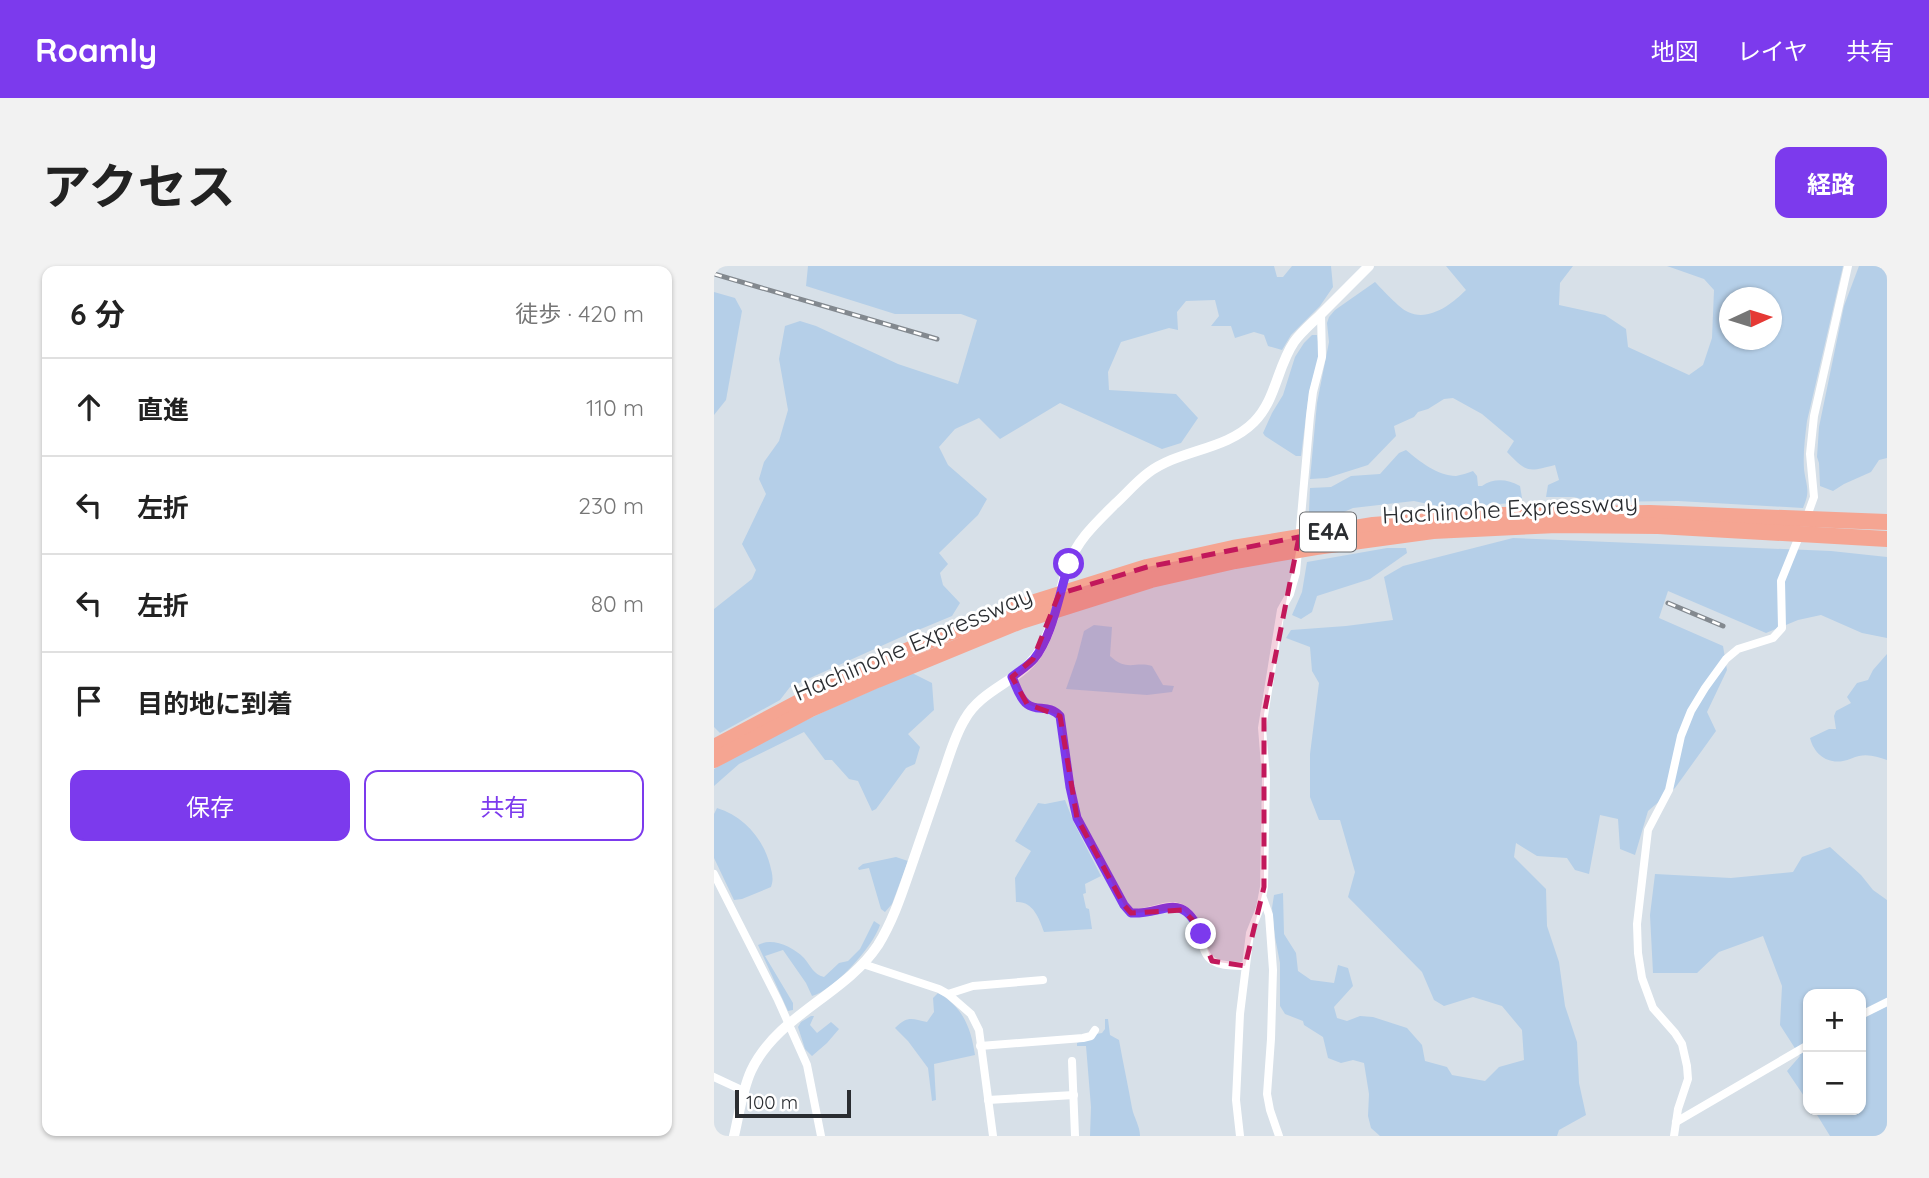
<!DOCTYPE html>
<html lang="ja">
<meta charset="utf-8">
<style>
body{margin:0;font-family:Quicksand,"Noto Sans JP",sans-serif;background:#f2f2f2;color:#222}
.controls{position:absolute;right:21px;bottom:21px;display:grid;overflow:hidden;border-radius:14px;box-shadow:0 2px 5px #0004}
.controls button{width:63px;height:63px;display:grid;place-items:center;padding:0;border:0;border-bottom:2px solid #e0e0e0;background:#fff;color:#222;font:35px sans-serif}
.compass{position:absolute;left:1005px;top:21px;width:63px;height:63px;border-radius:50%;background:#fff;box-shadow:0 2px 5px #0004;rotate:86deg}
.scale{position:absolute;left:21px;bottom:18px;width:116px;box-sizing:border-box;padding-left:7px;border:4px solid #2a2d31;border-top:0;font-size:19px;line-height:24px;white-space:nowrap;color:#2a2d31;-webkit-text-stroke:5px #fff;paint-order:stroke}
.stop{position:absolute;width:21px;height:21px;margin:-16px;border:5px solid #7c3aed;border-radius:50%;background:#fff}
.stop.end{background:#7c3aed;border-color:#fff;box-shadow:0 2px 7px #0008}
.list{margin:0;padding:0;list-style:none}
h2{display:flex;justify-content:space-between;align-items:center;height:91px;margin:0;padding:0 28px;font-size:30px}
h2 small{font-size:23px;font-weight:400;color:#767676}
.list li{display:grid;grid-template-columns:46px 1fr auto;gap:21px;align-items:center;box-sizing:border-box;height:98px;padding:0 28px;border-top:2px solid #e0e0e0}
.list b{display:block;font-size:26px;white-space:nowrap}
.list em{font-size:23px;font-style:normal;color:#767676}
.actions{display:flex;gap:14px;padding:21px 28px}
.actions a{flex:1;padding:16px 0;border:2px solid #7c3aed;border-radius:14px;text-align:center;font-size:24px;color:#7c3aed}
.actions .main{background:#7c3aed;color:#fff}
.icon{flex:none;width:38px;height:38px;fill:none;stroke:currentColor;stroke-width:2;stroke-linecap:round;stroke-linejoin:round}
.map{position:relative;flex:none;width:1173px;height:870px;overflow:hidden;border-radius:14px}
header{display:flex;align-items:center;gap:42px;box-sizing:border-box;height:98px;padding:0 35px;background:#7c3aed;color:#fff}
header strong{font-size:33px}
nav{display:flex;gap:38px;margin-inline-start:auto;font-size:24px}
.intro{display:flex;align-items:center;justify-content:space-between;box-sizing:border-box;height:168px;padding:0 42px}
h1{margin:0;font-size:49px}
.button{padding:18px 32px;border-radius:14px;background:#7c3aed;color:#fff;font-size:24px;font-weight:700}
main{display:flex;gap:42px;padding:0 42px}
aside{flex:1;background:#fff;border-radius:14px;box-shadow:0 2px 5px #0004}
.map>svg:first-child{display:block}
.green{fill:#b5cfe8;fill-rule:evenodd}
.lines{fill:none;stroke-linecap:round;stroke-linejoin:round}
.minor{stroke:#fff;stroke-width:8}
.tertiary{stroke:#fff;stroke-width:10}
.motorway{stroke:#f5a592;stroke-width:16}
.rail-casing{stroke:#83898f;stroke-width:5}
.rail{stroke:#fff;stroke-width:2.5;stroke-dasharray:8;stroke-linecap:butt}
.route{stroke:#7c3aed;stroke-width:9}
.marked{fill:#c2185b;fill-opacity:0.2;stroke:#c2185b;stroke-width:5;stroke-dasharray:14 9;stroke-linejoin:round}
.labels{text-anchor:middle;stroke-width:6;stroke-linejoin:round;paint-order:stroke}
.shield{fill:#fff;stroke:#6a6c6f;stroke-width:2}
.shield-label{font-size:23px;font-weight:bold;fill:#2a2d31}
.street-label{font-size:24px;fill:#2a2d31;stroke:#fff}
</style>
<header>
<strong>Roamly</strong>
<nav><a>地図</a><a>レイヤ</a><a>共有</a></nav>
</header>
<div class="intro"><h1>アクセス</h1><a class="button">経路</a></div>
<main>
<aside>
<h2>6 分<small>徒歩 · 420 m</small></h2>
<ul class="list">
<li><svg class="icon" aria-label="ahead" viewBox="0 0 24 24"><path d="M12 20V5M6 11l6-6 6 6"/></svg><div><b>直進</b></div><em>110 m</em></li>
<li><svg class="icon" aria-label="left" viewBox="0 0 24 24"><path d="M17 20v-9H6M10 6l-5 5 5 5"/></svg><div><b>左折</b></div><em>230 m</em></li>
<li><svg class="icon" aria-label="left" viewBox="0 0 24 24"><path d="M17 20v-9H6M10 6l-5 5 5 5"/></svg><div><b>左折</b></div><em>80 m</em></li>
<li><svg class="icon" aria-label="arrive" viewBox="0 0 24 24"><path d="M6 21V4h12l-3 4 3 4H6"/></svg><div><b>目的地に到着</b></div></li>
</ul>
<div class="actions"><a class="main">保存</a><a>共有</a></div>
</aside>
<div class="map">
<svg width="1173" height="870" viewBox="0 0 1173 870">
<rect width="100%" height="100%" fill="#d7e0e8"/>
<g class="green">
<path d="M 94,0 L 560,0 L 563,11 L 569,11 L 578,0 L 617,0 L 619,21 L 606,40 L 577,69 L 568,84 L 554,80 L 550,69 L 540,66 L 521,72 L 517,60 L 497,60 L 505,50 L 501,34 L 472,35 L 463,46 L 464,64 L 455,62 L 407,76 L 394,106 L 395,124 L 462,128 L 484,152 L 467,177 L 448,183 L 346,137 L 286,173 L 265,152 L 241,163 L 225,181 L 234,199 L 273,233 L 264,249 L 225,287 L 234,298 L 226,307 L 229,319 L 246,337 L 238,350 L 185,372 L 76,421 L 66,434 L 6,467 L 0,461 L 0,343 L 38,313 L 42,304 L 28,278 L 52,228 L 45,213 L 50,196 L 65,175 L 74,144 L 65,93 L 71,60 L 86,55 L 102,60 L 184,98 L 244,118 L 263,54 L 247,48 L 181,48 L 92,20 Z"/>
<path d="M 732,0 L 859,0 L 846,17 L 845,39 L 891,49 L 912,63 L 914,81 L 975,109 L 989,99 L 998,72 L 1000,24 L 990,13 L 953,0 L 1129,0 L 1093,155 C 1091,171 1089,187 1090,203 C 1092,220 1097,224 1089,242 L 964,235 L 878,236 L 860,231 L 832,231 L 834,219 L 845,214 L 841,199 C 814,206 813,207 793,186 L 800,175 L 768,148 L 739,132 L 730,133 L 714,143 L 704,146 L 700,151 L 680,160 L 682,170 L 654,199 L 613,212 L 596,213 L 603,137 L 615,76 L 613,57 L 615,51 L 621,44 L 661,16 C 669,24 685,42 694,46 C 715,56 738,38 752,24 ZM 1015,32 L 1058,32 L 1058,74 L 1015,74 Z"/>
<path d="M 1145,0 L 1173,0 L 1173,192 L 1165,194 L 1157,206 L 1130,218 L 1119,225 L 1106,220 L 1105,197 L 1103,191 L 1105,161 L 1130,40 Z"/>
<path d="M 0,26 L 21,32 L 28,45 L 12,134 L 0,149 Z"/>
<path d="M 598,69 L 603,69 L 606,89 L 595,126 L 587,190 L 582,190 L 551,170 L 549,167 L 558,147 L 569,129 L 581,91 L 590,77 Z"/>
<path d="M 692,184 C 705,195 724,210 742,210 C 747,209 754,207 759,205 L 763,210 L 764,220 L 768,220 C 780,212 793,213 806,220 L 808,232 L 798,237 L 732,242 L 700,235 L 639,242 L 630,246 L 595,246 L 596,222 L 617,221 L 637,210 L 666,208 L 685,187 Z"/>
<path d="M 799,272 L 1117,285 L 1173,291 L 1173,372 L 1148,367 L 1107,349 L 1084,354 L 1052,367 L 954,325 L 945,352 L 1009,380 L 1013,404 L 993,446 L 1002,465 L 961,522 L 934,545 L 921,589 L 906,583 L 904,553 L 886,549 L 875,608 L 861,604 L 853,592 L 823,590 L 802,577 L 800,591 L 832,623 L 833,660 L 845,696 L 851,740 L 863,776 L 865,817 L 872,849 L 845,864 L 843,870 L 666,870 L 657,862 L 654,850 L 655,828 L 650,797 L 639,794 L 627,797 L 614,792 L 609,771 L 590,759 L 589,755 L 571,748 L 566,740 L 566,697 L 561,671 L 558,642 L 560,629 L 569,627 L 570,668 L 582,687 L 584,705 L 597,714 L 620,717 L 624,699 L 634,702 L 639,720 L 620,741 L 623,752 L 633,755 L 646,750 L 659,751 L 693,762 L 708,779 L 711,795 L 733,801 L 738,809 L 771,815 L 785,801 L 810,794 L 808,764 L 788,740 L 759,731 L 730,740 L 720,734 L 708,706 L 634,631 L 641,606 L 626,554 L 605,554 L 596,531 L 596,488 L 605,417 L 598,405 L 596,381 L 572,372 L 577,364 L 632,360 L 679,354 L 670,311 L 689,300 Z"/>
<path d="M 673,282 L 692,282 L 693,287 L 656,313 L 603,330 L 598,346 L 587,353 L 578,349 L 588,326 L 593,296 Z"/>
<path d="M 380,359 L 398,361 L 396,390 C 413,406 421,395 438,400 L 449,419 L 460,420 L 458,426 L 433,429 L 352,423 L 363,392 L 370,365 Z"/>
<path d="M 1173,388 L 1173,494 C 1164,491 1155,488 1145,490 C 1140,491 1135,494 1129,495 C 1113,498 1100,488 1096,472 L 1115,463 L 1122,463 L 1120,450 L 1122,445 L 1137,437 L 1133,431 L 1143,417 L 1154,414 L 1159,404 Z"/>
<path d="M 198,407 L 218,417 L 220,444 L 194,468 L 206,481 L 201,498 L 192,502 L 162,543 L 158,545 L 144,515 L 135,513 L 118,494 L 111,494 L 90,466 L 25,498 L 0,520 L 0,503 C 63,465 131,436 198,407 Z"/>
<path d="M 351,534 L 360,557 L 387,610 L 371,618 L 372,627 L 369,628 L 372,642 L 375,643 L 378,663 L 330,666 C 325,652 319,635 302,636 L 301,612 L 317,585 L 301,575 L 324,537 L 331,538 Z"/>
<path d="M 3,542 C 29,550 49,572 56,599 C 58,607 60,613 57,621 L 28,633 L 20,634 L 0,592 L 0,548 Z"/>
<path d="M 1116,581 L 1147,609 L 1159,624 L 1173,634 L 1173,870 L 1116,870 L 1100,844 L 1147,844 L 1147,728 L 1094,728 L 1094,836 L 1073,805 L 1086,790 L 1066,759 L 1068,720 L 1049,670 L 1005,686 L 983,707 L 939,707 L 936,649 L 941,608 L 1017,612 L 1079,606 L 1088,591 Z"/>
<path d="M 182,591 L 194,595 L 178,638 L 171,646 L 167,643 L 155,602 L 145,604 L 144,602 L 149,598 Z"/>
<path d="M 160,655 L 166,659 C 159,681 120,724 98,730 L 92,717 L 69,684 L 51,690 L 79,737 L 79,744 L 74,745 L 44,679 C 58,671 79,681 90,692 C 97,700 99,708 110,711 L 125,697 L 134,695 L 146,683 Z"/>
<path d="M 224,727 C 249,741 257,762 261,789 L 220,798 L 222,834 L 218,835 L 214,802 L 194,775 L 181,762 C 193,750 197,752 213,756 L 220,746 L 219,732 Z"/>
<path d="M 97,750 L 100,750 L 96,759 L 103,767 L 117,756 L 125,763 L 113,777 L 98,790 L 91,783 L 84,761 L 87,756 Z"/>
<path d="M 391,753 L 394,753 L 396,769 L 405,774 C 409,797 414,819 418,842 C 420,852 426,860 426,870 L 376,870 L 377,841 L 372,780 L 363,780 L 363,777 L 382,768 L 388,767 L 391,763 Z"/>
</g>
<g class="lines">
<g class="minor">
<path d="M 1092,253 L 1100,231 L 1096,188 L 1100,150 L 1134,0"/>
<path d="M 298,411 C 302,419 305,432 313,438 C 323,446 335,439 346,450 L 356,521 L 363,552 L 410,639 L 417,647 C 432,648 448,639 460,640 C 492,645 481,685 499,695 C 508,701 521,699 531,700"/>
<path d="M 0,608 L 64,734 L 93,799 L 107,870"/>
<path d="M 549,632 L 555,649 L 559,704 L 557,773 L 553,828 L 556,844 L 565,870"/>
<path d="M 149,698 L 225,723 L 234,728 L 257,748 L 265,764 L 279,870"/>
<path d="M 234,728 L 259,720 L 329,714"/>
<path d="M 1147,749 L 1173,736"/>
<path d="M 266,780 L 369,772 L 377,770 L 381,764"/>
<path d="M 358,795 L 361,870"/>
<path d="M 0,811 L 30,825"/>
<path d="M 274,834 L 360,829"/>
<path d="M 962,856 L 1094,779"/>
<path d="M 526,870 L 522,834 L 526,748 L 536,667 L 546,642 L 550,621 L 552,511 L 548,462 L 567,344 L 576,328 L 582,307 L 596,150 L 599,126 L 608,91 L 607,48"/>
<path d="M 960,870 L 964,843 L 974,813 L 973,800 L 968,778 L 961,767 L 939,742 L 928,712 L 924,687 L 923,658 L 934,564 L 955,524 L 967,470 L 977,445 L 991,422 L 1012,393 L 1024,383 L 1059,372 L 1068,362 L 1067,315 L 1086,268"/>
</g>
<path class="tertiary" d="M 20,870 C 25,849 28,825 37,805 C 63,749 131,729 164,679 C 179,655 188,627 197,601 C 208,569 219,537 230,505 C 236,488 241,469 251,453 C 267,424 303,416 322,390 C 340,364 344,329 354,300 C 363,274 382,257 401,238 C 412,228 422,216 434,207 C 466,183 511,185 540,156 C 562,134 563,101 580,76 C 587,66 598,57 607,48 C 623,32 639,16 655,0"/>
<g class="motorway">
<path d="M 0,481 L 138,408 L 227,370 L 302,342 L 433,301 L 519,282 L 659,259 L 787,249 L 936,247 L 1173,256"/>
<path d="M 0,494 L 97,443 L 163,414 L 307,355 L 437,314 L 521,295 L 602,281 L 719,265 L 843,259 L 944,260 L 1173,273"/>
</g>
<defs>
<g id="rail">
<path d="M 0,8 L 223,73"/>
<path d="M 954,337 L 1009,360"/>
</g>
</defs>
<use href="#rail" class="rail-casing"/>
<use href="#rail" class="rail"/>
</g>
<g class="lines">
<path class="route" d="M 355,298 C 345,327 339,370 320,393 C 314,400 305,405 298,411 C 302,419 305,432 313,438 C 323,446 335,438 346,450 L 356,521 L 363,552 L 410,639 L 417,647 C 450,649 468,623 487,668"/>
</g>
<path class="marked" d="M 585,271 L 550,448 L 550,621 L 531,700 L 498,695 L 484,660 L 469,644 L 417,647 L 410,639 L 363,552 L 346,450 L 313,438 L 298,411 L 319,393 L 345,328 L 433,301 Z"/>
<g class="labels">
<rect class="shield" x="586" y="246.5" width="56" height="39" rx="5"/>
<g class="shield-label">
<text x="614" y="274">E4A</text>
</g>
<g class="street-label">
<text transform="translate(796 243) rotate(-3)" y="8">Hachinohe Expressway</text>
<text transform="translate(199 378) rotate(-23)" y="8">Hachinohe Expressway</text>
</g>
</g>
</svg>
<div class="controls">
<button>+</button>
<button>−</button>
</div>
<svg class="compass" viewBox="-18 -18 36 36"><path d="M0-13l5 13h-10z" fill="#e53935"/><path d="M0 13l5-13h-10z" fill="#767676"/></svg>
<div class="scale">100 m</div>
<div class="stop" style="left:355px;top:298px"></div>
<div class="stop end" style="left:487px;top:668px"></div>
</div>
</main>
